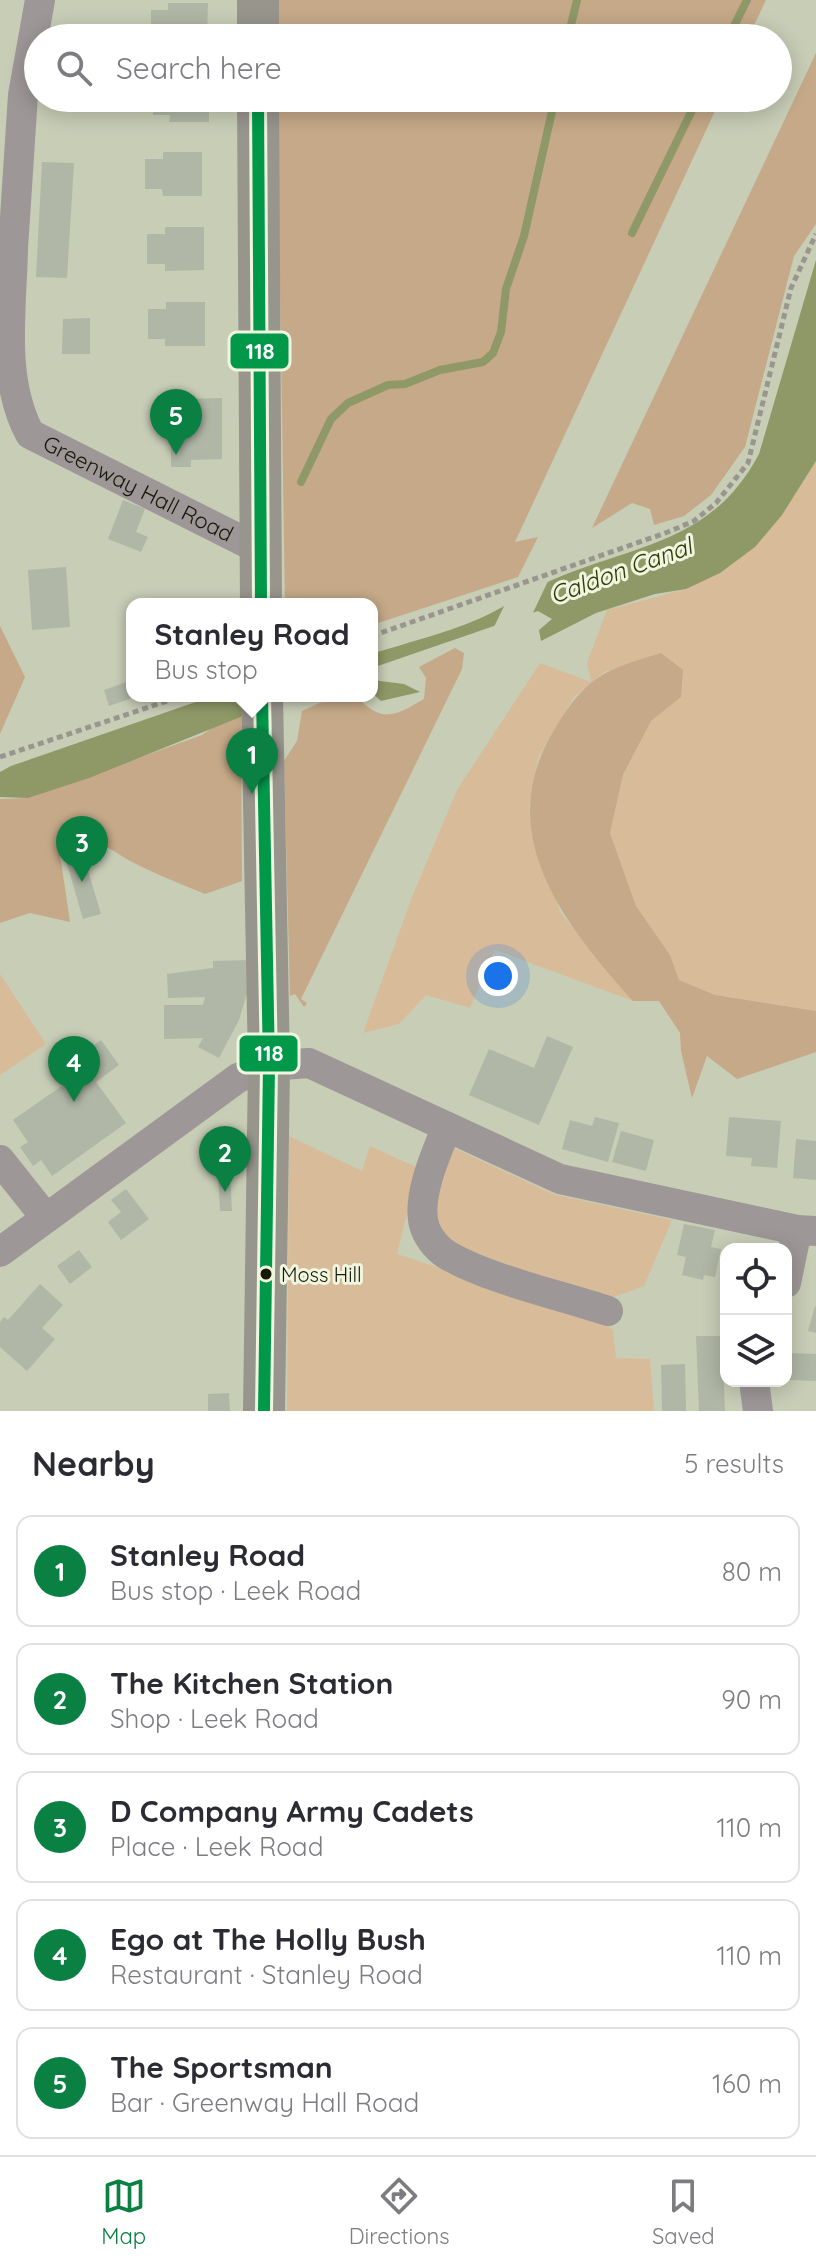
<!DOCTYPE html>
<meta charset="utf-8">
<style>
body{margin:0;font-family:Quicksand,sans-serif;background:#f2f2f3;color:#2b2b33}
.controls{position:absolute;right:24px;bottom:24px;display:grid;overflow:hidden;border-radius:16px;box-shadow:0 4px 20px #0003}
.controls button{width:72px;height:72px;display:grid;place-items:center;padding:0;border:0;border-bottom:2px solid #e1e1e2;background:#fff;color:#2b2b33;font:40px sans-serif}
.you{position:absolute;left:498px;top:976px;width:28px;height:28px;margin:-20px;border:6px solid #fff;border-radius:50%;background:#1a73e8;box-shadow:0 0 0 12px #1a73e833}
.badge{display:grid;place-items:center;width:52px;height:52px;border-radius:50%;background:#0b8043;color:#fff;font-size:26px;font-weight:700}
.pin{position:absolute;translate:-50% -66px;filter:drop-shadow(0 2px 4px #0008)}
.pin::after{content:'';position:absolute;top:42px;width:28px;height:24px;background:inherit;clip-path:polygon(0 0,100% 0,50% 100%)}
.popup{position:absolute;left:126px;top:598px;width:252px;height:104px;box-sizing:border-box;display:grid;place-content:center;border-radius:16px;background:#fff;filter:drop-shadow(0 2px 6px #0005);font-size:26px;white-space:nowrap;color:#7c7c81}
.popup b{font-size:30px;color:#2b2b33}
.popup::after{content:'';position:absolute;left:50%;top:100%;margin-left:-16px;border:16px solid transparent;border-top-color:#fff}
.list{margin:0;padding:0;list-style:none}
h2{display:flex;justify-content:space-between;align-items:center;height:104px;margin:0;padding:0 32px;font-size:34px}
h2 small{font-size:26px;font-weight:400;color:#7c7c81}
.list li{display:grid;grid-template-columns:52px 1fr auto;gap:24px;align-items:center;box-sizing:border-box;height:112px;margin:0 16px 16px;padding:0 16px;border:2px solid #e1e1e2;border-radius:16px}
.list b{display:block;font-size:30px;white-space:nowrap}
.list p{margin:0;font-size:26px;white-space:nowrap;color:#7c7c81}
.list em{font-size:26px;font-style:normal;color:#7c7c81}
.icon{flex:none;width:44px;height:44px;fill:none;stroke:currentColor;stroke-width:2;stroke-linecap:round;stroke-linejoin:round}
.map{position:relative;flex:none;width:816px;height:1411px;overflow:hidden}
.search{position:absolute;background:#fff;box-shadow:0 4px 20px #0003;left:24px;right:24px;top:24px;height:88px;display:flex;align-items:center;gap:20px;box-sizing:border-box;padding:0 28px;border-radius:44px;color:#7c7c81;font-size:30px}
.sheet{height:744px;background:#fff}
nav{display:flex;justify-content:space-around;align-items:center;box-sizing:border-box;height:112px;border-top:2px solid #e1e1e2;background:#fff;font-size:22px;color:#7c7c81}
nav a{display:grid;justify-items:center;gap:4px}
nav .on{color:#0b8043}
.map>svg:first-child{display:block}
.green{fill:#d8bc9a}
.forest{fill:#c5a988}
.water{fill:#8f9867}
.pier{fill:#c8cdb6}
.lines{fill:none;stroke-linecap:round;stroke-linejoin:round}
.stream{stroke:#8f9867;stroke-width:8}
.building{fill:#b0b7a6}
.path{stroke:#98968f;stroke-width:5;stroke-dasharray:6 4;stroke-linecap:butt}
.minor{stroke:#9e9797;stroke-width:30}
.highway{stroke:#98958d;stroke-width:42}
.bus-1-casing{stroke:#f0f5df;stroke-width:18}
.bus-1{stroke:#02984a;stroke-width:12}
.bus-dot{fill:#161909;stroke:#f0f5df;stroke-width:3}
.labels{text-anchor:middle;stroke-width:6;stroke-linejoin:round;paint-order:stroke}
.bus-label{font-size:20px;fill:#161909;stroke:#f0f5df;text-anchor:start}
.street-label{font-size:22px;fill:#161909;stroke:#f0f5df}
.water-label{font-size:24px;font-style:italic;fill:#313806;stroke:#f0f5df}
.line-badge{stroke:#f0f5df;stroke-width:3}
.badge-label{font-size:22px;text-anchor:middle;font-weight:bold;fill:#fff}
</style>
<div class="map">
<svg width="816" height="1411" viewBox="0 0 816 1411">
<rect width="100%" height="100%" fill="#c8cdb6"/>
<g class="green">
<path d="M 816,461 L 816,1011 L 715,995 L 679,980 L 670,955 L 636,906 L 610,833 L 623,776 L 651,721 L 681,697 L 607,670 L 574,697 L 538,758 L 529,807 L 560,912 L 633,1001 L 495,950 L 470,1008 L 426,995 L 399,1024 L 363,1033 L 412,897 L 457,790 L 540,663 L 591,682 L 587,663 L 607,610 L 686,589 L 782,515 Z"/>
<path d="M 0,974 L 46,1044 L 0,1075 Z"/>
<path d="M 289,1136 L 362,1171 L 370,1146 L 418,1168 L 397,1254 L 603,1322 L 613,1330 L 616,1358 L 650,1359 L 654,1411 L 287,1411 Z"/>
<path d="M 454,1148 L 553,1194 L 672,1220 L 644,1286 L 603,1301 L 478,1259 L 435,1233 L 437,1170 Z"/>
</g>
<g class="forest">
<path d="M 277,0 L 766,0 L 748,38 L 277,38 Z"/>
<path d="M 816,53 L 816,224 L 794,256 L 745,447 L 711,495 L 684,516 L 654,525 L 650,509 L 632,503 L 592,528 Z"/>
<path d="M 277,98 L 721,98 L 515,542 L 538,537 L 518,577 L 372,625 L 372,604 L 285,604 Z"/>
<path d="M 0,626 L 25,677 L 0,734 Z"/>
<path d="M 455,648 L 464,653 L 462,669 L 301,999 L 307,1003 L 304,1007 L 295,994 L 290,996 L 284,761 L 297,741 L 302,711 L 335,696 L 356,696 C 381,723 394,717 424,699 L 426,678 L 419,667 Z"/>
<path d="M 661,653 L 683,670 L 681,697 L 651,721 L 623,775 L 610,833 L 636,906 L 670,955 L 679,980 L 715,995 L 816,1011 L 816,1052 L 737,1079 L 707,1056 L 692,1098 L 681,1051 L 680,1033 L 659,1001 L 633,1001 C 565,925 492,835 553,732 C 586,677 601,671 661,653 Z"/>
<path d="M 241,715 L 242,881 L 205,894 C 184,885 163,877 142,867 C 113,854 90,829 57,834 L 70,922 L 30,913 L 0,923 L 0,799 L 28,798 L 202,735 L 216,725 Z"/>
</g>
<g class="water">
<path d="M 816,260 L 816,461 L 782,515 L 755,547 L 720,573 L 686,589 L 655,594 L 596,613 L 541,641 L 539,630 L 552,619 L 538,611 L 372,668 L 372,654 C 411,641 457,631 493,612 C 513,602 532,589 552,580 C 636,544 712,543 759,454 Z"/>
<path d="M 372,680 L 404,684 L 420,692 L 381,701 L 372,693 Z"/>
<path d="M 213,696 L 293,696 L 89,778 L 28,798 L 0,797 L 0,772 L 11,766 Z"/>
</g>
<path class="pier" d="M 550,577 L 530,619 L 492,631 L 508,598 Z"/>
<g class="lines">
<g class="stream">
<path d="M 568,38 L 577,0"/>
<path d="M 728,38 L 747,0"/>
<path d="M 632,233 L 698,98"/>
<path d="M 301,482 L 331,419 L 348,403 L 388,385 L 405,384 L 440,370 L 483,362 L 493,353 L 501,332 L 506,289 L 524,236 L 555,98"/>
</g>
</g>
<g class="building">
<path d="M 168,3 L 208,3 L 207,38 L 151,38 L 151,10 L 168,10 Z"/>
<path d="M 153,98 L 209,98 L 209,122 L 169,122 L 170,115 L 153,115 Z"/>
<path d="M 163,152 L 202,152 L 202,196 L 163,196 L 162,189 L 145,189 L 145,159 L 163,159 Z"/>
<path d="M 42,162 L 74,163 L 67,278 L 36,277 Z"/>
<path d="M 165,227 L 204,227 L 204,270 L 165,271 L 165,264 L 147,264 L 147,234 L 165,234 Z"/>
<path d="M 166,302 L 205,302 L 205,346 L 165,346 L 165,339 L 148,339 L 148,309 L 166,309 Z"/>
<path d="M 90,318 L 90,354 L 62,354 L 63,319 Z"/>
<path d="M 222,398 L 222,459 L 191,460 L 191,467 L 171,467 L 171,439 L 185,438 L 185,399 Z"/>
<path d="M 123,500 L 145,509 L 136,532 L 148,537 L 141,552 L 108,539 Z"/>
<path d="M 66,567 L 70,627 L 32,630 L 28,570 Z"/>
<path d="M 132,680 L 132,698 L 109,706 L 104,690 Z"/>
<path d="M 80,844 L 101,914 L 83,919 L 63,850 Z"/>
<path d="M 250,960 L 250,983 L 239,1020 L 219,1058 L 198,1047 L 203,1038 L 164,1039 L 164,1005 L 203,1005 L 205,997 L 168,998 L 167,974 L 213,968 L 213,961 Z"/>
<path d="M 547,1036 L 573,1047 L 539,1125 L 469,1095 L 489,1049 L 534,1068 Z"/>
<path d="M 101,1040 L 119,1065 L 96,1082 L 126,1123 L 52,1176 L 41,1160 L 33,1166 L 20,1147 L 28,1142 L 13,1120 L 63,1085 L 55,1073 Z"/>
<path d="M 595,1117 L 619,1123 L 608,1162 L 562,1149 L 570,1120 L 592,1126 Z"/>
<path d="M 729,1117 L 781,1121 L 777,1168 L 751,1166 L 752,1158 L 726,1156 Z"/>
<path d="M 621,1131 L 654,1140 L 646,1171 L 612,1162 Z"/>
<path d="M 796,1139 L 816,1141 L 816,1180 L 793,1178 Z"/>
<path d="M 239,1152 L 240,1173 L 230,1173 L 232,1211 L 220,1211 L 217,1153 Z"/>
<path d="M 126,1189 L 149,1219 L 121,1240 L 108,1222 L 121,1212 L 111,1200 Z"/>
<path d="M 684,1224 L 715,1230 L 711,1247 L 721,1249 L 715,1277 L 704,1275 L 703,1280 L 682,1275 L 686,1257 L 677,1255 Z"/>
<path d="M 79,1250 L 92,1267 L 70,1284 L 57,1266 Z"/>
<path d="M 40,1284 L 63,1305 L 42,1328 L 55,1339 L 27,1371 L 0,1347 L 0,1322 L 4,1317 L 8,1320 Z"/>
<path d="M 815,1306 L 816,1306 L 816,1333 L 808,1331 Z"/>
<path d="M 696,1336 L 722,1336 L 725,1411 L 699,1411 Z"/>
<path d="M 791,1353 L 816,1354 L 816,1381 L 790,1380 Z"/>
<path d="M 685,1364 L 686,1411 L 662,1411 L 661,1365 Z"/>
<path d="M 229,1393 L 230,1411 L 208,1411 L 208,1394 Z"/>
</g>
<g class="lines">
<g class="path">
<path d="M 372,636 L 668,532 L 694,521 L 716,503 L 748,463 L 791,288 L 816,234"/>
<path d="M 0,757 L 182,696"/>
</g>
<g class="minor">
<path id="s1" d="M 0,236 L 13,248 C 12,310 0,378 30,434 L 261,550"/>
<path d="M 13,248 L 23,95 L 40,0"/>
<path d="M 447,1127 C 436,1153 415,1200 425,1228 C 429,1239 439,1251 449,1256 C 491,1280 560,1295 608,1311"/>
<path d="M 0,1160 L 46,1218"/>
<path d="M 0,1252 L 238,1078 L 269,1066 L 309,1063 L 560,1179 L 797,1230 L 816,1231"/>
<path d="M 786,1283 L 797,1230"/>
<path d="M 754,1381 L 758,1411"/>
</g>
<g class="highway">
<path d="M 258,0 L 258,38"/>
<path d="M 258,98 L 261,604"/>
<path d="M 262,696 L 269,1066 L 264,1411"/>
</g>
<defs>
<g id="bus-1">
<path d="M 258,98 L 261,604"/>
<path d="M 262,696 L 269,1066 L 264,1411"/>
</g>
</defs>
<use href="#bus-1" class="bus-1-casing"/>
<use href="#bus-1" class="bus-1"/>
</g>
<circle class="bus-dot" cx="266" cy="1274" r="7"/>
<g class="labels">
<g class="bus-label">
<text x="281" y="1282">Moss Hill</text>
</g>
<g class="street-label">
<text dy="8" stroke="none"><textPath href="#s1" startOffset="328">Greenway Hall Road</textPath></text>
</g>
<g class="water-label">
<text transform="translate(621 571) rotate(-20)" y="8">Caldon Canal</text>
</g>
</g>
<g class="line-badge">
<rect x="229" y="332" width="61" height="38" rx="8" fill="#02984a"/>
<rect x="238" y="1034" width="61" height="39" rx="8" fill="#02984a"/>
</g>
<g class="badge-label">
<text x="260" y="359">118</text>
<text x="269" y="1061">118</text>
</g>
</svg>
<div class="controls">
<button><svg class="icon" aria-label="locate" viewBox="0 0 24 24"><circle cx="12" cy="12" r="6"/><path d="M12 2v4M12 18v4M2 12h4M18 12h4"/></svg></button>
<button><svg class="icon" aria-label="layers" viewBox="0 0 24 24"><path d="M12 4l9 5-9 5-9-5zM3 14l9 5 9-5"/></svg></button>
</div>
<div class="you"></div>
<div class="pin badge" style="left:252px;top:794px">1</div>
<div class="popup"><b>Stanley Road</b>Bus stop</div>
<div class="pin badge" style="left:225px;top:1192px">2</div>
<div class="pin badge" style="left:82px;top:882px">3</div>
<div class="pin badge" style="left:74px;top:1102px">4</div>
<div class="pin badge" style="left:176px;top:455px">5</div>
<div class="search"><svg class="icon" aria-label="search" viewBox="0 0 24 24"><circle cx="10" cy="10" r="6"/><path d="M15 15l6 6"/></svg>Search here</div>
</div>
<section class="sheet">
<h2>Nearby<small>5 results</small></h2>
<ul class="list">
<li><span class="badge">1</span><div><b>Stanley Road</b><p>Bus stop · Leek Road</p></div><em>80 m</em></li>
<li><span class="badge">2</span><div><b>The Kitchen Station</b><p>Shop · Leek Road</p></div><em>90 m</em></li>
<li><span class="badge">3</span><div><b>D Company Army Cadets</b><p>Place · Leek Road</p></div><em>110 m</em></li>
<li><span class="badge">4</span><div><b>Ego at The Holly Bush</b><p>Restaurant · Stanley Road</p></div><em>110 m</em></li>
<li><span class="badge">5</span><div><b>The Sportsman</b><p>Bar · Greenway Hall Road</p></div><em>160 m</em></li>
</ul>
</section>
<nav>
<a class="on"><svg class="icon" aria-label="map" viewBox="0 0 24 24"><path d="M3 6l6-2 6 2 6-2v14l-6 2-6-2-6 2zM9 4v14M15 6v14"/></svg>Map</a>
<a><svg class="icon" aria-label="directions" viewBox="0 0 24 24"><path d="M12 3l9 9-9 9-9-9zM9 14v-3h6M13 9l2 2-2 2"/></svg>Directions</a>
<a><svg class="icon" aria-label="saved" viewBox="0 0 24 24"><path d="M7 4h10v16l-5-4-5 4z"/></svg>Saved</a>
</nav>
